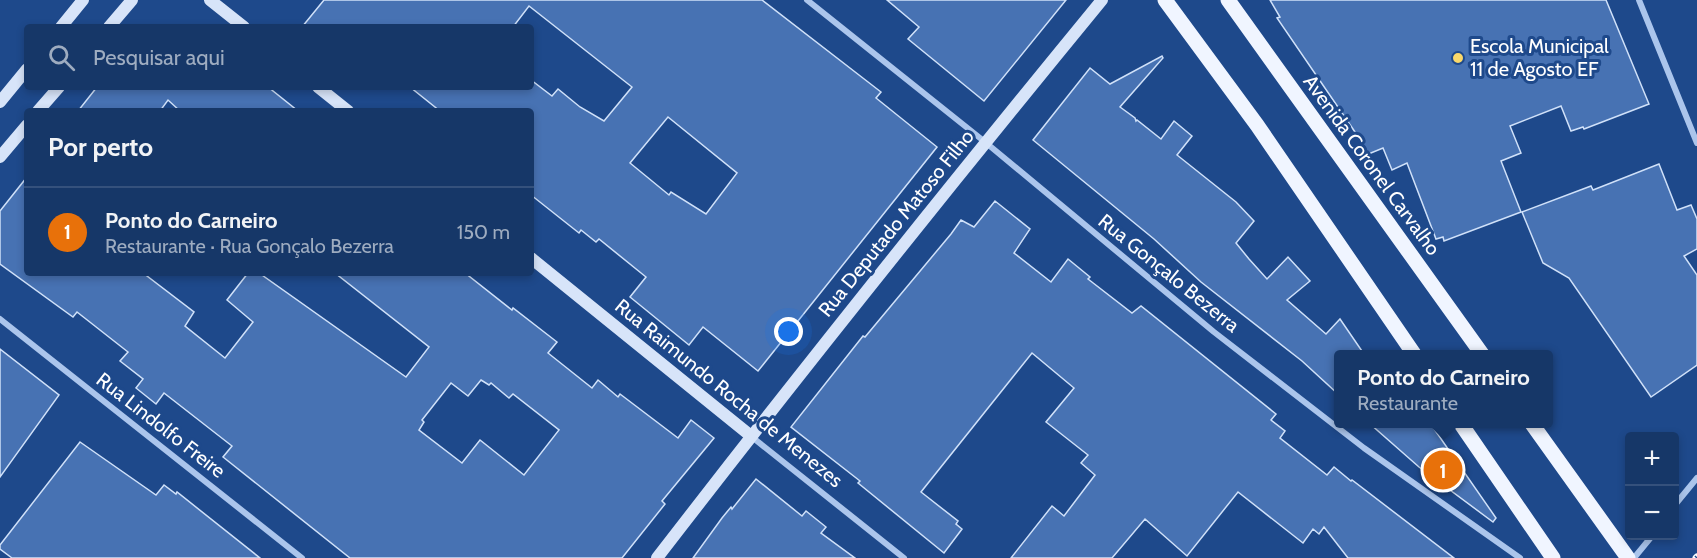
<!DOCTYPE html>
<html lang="pt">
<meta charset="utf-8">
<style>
body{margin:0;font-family:Cabin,sans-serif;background:#234271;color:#f1f3f6}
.controls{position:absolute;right:18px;bottom:18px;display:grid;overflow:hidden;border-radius:6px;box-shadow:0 3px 9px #0003}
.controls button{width:54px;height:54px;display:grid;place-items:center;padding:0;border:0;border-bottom:2px solid #35517c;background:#163768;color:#f1f3f6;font:30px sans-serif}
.you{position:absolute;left:789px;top:332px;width:21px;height:21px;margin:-15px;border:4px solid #fff;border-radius:50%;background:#1a73e8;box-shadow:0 0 0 9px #1a73e833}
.badge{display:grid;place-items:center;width:39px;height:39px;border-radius:50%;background:#fad86a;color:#fff;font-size:20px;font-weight:700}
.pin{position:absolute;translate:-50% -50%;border:3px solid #fff;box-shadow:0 2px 6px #0006}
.popup{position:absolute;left:1334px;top:350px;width:219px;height:78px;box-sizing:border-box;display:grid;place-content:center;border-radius:6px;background:#163768;filter:drop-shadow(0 2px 4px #0005);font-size:20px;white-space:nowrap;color:#9eacc0}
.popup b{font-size:22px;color:#f1f3f6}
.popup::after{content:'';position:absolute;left:50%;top:100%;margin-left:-12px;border:12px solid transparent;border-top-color:#163768}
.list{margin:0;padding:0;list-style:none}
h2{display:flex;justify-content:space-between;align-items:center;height:78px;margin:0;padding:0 24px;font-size:26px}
h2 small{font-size:20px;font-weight:400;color:#9eacc0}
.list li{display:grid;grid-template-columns:39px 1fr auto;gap:18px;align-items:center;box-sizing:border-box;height:90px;padding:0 24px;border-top:2px solid #35517c}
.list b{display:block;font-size:22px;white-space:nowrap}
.list p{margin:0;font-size:20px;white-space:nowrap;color:#9eacc0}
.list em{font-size:20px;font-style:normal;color:#9eacc0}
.icon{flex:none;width:33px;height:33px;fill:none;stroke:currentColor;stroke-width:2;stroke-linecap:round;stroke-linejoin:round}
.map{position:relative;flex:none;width:1697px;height:558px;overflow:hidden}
.search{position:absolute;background:#163768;box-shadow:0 3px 9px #0003;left:24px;top:24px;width:510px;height:66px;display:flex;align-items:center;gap:15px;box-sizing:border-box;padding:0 21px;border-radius:6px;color:#9eacc0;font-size:22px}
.panel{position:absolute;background:#163768;box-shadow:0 3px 9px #0003;left:24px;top:108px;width:510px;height:168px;border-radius:6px}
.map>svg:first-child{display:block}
.building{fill:#4772b3;stroke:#d0e1f9;stroke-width:1.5;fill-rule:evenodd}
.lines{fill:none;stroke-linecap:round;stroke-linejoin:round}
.street{stroke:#abc5ec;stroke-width:6}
.secondary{stroke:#d7e4f9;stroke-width:12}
.primary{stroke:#f0f5ff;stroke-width:15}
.rail-casing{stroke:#fff;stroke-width:7}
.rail{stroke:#1e498b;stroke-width:4.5;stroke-dasharray:14;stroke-linecap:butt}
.poi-dot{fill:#fad86a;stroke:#1e498b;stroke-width:2}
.labels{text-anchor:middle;stroke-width:6;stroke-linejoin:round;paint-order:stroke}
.poi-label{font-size:20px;fill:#fff;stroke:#1e498b;text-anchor:start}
.street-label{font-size:20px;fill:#fff;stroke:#1e498b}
</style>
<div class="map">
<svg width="1697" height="558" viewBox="0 0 1697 558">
<rect width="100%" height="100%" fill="#1e498b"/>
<g class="building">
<path d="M 324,0 L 762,0 L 881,92 L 876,98 L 937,147 L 758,371 L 703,327 L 689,345 L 630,297 L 646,277 L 599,239 L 596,242 L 581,230 L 579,233 L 531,195 L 531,111 L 440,111 L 410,87 L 531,87 L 531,80 L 552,96 L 558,89 L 580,107 L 604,121 L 632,87 L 529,6 L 513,27 L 302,27 ZM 668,117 L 737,173 L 706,214 L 671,192 L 669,195 L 630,163 Z"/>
<path d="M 887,0 L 1066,0 L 984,101 L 908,39 L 919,27 Z"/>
<path d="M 1270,0 L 1606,0 L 1649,104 L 1584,129 L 1583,127 L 1571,131 L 1561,106 L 1510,126 L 1521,153 L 1501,161 L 1521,212 L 1444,241 L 1443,237 L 1436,239 L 1407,163 L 1392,170 L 1383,148 L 1366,155 L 1355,132 L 1277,18 L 1280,17 Z"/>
<path d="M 1162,56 L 1163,58 L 1120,107 L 1135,118 L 1136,121 L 1137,120 L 1161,139 L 1174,121 L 1192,136 L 1177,155 L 1236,202 L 1254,221 L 1236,243 L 1249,259 L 1267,279 L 1288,257 L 1310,281 L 1287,300 L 1326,334 L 1340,319 L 1364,354 L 1338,354 L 1338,394 L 1302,361 L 1201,282 L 1154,239 L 1033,140 L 1090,68 L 1110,84 Z"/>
<path d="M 97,87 L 268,87 L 298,111 L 180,111 L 168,100 L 160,111 L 78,111 Z"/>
<path d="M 1659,164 L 1677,210 L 1691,205 L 1697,219 L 1697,249 L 1684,256 L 1697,275 L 1697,365 L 1651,397 L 1569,278 L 1543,263 L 1522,212 L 1591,186 L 1593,190 Z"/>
<path d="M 27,177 L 27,273 L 143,273 L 194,312 L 185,326 L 225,358 L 253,322 L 227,300 L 248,273 L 259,273 L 406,377 L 429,347 L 335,273 L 465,273 L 512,310 L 513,308 L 557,342 L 548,353 L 592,388 L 598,380 L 618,397 L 620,394 L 678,438 L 691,420 L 714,438 L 662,501 L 665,504 L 622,558 L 350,558 L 223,457 L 232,446 L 164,393 L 156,404 L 136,388 L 143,379 L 120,361 L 128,352 L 77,312 L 73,317 L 0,264 L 0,211 ZM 481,380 L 489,385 L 491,383 L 509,398 L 513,394 L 559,430 L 524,475 L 480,440 L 462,463 L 419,430 L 424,422 L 422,420 L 451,383 L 468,396 Z"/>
<path d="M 995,201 L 1030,229 L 1014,253 L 1051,282 L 1068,259 L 1090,277 L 1088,279 L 1132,313 L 1141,306 L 1276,414 L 1271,420 L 1285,431 L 1280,438 L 1327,475 L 1334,467 L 1351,481 L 1352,480 L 1454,558 L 1348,558 L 1324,527 L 1319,534 L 1313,529 L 1303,543 L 1238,492 L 1187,556 L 1145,519 L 1112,558 L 1011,558 L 1052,506 L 1064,516 L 1095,475 L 1081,463 L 1088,455 L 1046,422 L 1074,388 L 1032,353 L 921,492 L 958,521 L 956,524 L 962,529 L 944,553 L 858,483 L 860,481 L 791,427 L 863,336 L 865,337 L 951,234 L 961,220 L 974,227 Z"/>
<path d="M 0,349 L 59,395 L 0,477 Z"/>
<path d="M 1369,423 L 1430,423 L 1496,518 L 1493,522 L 1419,467 Z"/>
<path d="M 80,442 L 156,495 L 164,485 L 176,494 L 177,492 L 260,558 L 12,558 L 0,549 L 0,545 Z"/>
<path d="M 756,479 L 802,516 L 806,511 L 826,527 L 821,533 L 855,558 L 693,558 L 722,518 L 731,507 L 732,509 Z"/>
</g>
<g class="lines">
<g class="street">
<path d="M 807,0 L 985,142 L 1214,332 L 1364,448 L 1520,558"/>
<path d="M 1639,0 L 1697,143"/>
<path d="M 0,319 L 302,558"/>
<path d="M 752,437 L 904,558"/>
<path d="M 1674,506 L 1697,478"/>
<path d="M 1634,558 L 1652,536"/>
</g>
<g class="secondary">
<path d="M 210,0 L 244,27"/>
<path d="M 61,27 L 83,0"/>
<path d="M 109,27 L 132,0"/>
<path d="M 318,87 L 348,111"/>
<path d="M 0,102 L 27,69"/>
<path d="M 38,111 L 59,87"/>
<path d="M 0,157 L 27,125"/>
<path d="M 531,258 L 751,436"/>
<path d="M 657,558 C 802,370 951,184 1102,0"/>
</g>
<g class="primary">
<path d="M 1165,0 L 1257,125 L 1414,354"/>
<path d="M 1228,0 L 1482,354"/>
<path d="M 1461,424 L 1553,558"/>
<path d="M 1532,424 L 1628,558"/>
</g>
<defs>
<path id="rail" d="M 1696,558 L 1697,557"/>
</defs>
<use href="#rail" class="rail-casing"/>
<use href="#rail" class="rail"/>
</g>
<circle class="poi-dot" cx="1458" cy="58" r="6"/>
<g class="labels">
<g class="poi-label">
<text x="1470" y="53">Escola Municipal<tspan x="1470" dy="23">11 de Agosto EF</tspan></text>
</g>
<g class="street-label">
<text transform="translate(1372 165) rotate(54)" y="7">Avenida Coronel Carvalho</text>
<text transform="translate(896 223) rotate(-51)" y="7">Rua Deputado Matoso Filho</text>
<text transform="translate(1169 273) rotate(39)" y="7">Rua Gonçalo Bezerra</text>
<text transform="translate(729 393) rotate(39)" y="7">Rua Raimundo Rocha de Menezes</text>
<text transform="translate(161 425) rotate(38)" y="7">Rua Lindolfo Freire</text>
</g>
</g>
</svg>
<div class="controls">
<button>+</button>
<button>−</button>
</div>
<div class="you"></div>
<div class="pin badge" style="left:1443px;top:470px;background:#e8710a">1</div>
<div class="popup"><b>Ponto do Carneiro</b>Restaurante</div>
<div class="search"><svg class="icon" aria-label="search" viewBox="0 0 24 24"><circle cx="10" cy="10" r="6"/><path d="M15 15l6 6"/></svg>Pesquisar aqui</div>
<section class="panel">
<h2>Por perto<small></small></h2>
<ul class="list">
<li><span class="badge" style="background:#e8710a">1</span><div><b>Ponto do Carneiro</b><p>Restaurante · Rua Gonçalo Bezerra</p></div><em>150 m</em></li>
</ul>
</section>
</div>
